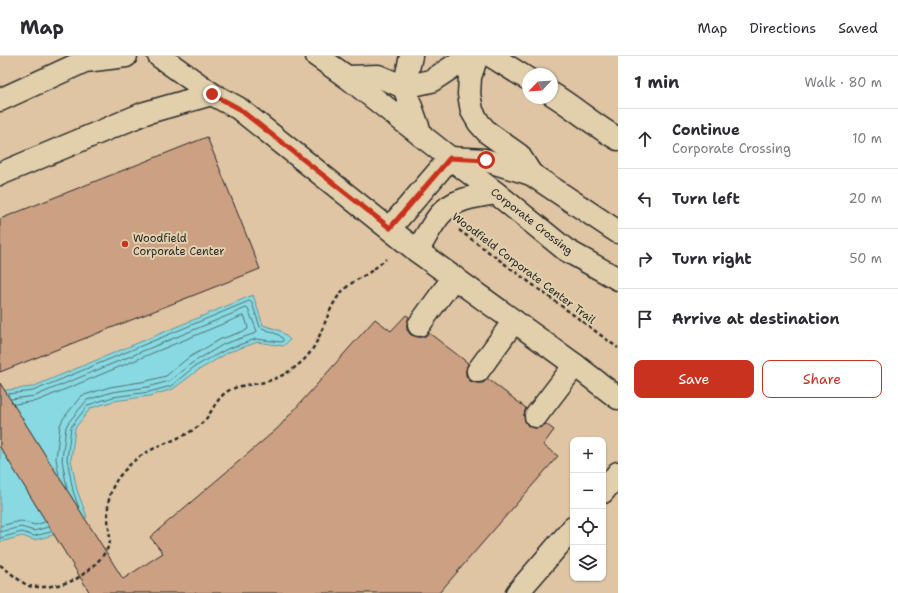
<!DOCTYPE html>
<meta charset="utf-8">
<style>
body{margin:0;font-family:"Shantell Sans",sans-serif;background:#f2f2f3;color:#2b2b33}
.controls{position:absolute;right:12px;bottom:12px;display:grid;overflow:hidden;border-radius:8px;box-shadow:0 1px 3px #0004}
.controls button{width:36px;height:36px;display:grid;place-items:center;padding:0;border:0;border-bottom:1px solid #e1e1e2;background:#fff;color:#2b2b33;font:20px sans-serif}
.compass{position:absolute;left:522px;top:12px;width:36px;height:36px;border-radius:50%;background:#fff;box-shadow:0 1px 3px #0004;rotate:245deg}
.stop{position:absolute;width:12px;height:12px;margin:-9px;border:3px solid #c8321e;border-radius:50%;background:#fff}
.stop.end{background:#c8321e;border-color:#fff;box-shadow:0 1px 4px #0008}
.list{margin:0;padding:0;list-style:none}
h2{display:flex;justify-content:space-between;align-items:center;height:52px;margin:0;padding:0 16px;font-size:17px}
h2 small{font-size:13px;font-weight:400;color:#7c7c81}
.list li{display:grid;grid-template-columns:26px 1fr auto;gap:12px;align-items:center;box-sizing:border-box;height:60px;padding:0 16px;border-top:1px solid #e1e1e2}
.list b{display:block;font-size:15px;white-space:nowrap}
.list p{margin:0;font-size:13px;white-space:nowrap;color:#7c7c81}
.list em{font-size:13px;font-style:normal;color:#7c7c81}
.actions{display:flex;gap:8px;padding:12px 16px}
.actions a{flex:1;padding:9px 0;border:1px solid #c8321e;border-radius:8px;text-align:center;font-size:14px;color:#c8321e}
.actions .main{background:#c8321e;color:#fff}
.icon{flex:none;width:22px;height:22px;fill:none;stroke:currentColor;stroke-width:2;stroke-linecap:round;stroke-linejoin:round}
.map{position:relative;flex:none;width:618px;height:537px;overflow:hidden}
header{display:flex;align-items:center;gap:24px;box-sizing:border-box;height:56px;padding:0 20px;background:#fff;border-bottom:1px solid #e1e1e2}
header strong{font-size:19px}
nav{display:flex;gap:22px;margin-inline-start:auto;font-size:14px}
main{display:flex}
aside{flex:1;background:#fff}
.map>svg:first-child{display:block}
.water{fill:#88d9e1;stroke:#639398}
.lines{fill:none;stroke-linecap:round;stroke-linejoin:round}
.shore{stroke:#507174;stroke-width:1}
.building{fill:#cba083;stroke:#2b2b2b}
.minor-casing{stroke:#2b2b2b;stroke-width:25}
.path{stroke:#2b2b2b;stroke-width:2.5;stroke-dasharray:4 3;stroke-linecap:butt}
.minor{stroke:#e2d0ad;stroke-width:22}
.route{stroke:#c8321e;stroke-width:5}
.poi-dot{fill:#c8321e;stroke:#e2d0ad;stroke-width:1.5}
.labels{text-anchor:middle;stroke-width:4;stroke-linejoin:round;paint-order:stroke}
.street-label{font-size:11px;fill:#2b2b2b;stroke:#e2d0ad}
.poi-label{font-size:11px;fill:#2b2b2b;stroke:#e2d0ad;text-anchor:start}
</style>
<header>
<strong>Map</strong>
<nav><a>Map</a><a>Directions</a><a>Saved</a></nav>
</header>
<main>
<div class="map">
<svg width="618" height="537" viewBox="0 0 618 537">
<rect width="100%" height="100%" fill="#dfc5a3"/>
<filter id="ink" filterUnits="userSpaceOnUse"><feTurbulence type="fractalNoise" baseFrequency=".025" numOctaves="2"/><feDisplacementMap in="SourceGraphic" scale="8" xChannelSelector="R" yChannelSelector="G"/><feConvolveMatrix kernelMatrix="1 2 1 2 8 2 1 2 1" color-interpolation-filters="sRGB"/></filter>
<g filter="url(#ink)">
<path class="water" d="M 253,239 L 263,269 L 281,275 L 290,284 L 283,290 L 258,286 L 229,296 L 197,315 L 173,333 L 150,340 L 114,345 L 91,352 L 75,372 L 71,404 L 77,434 L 87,461 L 61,477 L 34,484 L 22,480 L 0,486 L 0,335 L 32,331 Z"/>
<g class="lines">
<g class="shore">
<path d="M 8,338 L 33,335 L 249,245 L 252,247 L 260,271 L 279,279 L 283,283 L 283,285 L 281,286 L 256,283 L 227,293 L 194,311 L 171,330 L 149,336 L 113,341 L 88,349 L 71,371 L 67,403 L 73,435 L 79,452"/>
<path d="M 11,343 L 35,340 L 246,252 L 248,253 L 257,275 L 256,277 L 224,288 L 192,307 L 169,325 L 148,331 L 112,336 L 87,344 L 68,367 L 66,371 L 62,404 L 67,432"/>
<path d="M 15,348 L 37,345 L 242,260 L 245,261 L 248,272 L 247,274 L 221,283 L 188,302 L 166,320 L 147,325 L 110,331 L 81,340 L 63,363 L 60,369 L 56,403 L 59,419"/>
<path d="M 0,470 L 21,465 L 35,469 L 45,466"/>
<path d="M 0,476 L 21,471 L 34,475 L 48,471"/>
<path d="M 0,482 L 22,476 L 34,480 L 51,476"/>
</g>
</g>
<g class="building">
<path d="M 207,81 L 260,213 L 0,316 L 0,163 Z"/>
<path d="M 406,259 L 409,261 L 407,268 L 407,274 L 411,279 L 418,281 L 424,281 L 429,277 L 468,307 L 466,314 L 466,320 L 470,325 L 477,327 L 483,327 L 488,323 L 526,352 L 524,359 L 525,365 L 528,370 L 535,372 L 541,371 L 546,368 L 554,374 L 543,389 L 558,400 L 439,537 L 90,537 L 0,391 L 0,327 L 123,523 L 163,497 L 150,481 L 278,372 L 375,263 L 391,275 Z"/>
</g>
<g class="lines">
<defs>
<g id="minor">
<path d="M 159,0 L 212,38 L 238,52 L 417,195 L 575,309 L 618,342"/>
<path d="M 317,0 L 347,21 L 450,102 L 496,137 L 566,194 L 618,223"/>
<path d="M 411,0 L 404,31 L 421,79"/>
<path d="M 477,0 L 470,21 L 469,38 L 472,55 L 479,67 L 488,77 L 519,99 L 531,118"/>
<path d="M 491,0 L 528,23"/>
<path d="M 347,21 L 378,20 L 404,31 L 431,25 L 469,0"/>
<path d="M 552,38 C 575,52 595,70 618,83"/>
<path d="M 0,44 L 85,5 L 126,0"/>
<path d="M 450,102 L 485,104 L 531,118 L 618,176"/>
<path d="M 0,118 L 145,57 L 212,38"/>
<path d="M 390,172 L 450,102"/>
<path d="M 417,195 C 424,184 431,170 439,160 C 452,143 476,140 496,137"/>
<path d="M 419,269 L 454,221"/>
<path d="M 478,315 L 514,265"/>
<path d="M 536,360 L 575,309"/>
<path d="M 603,436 L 618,417"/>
<path d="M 517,537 L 573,472"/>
</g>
</defs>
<use href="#minor" class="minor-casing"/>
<g class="path">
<path d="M 459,174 L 618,292"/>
<path d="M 0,509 C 6,513 23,528 29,530 C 42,533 62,529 74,524 C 86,518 108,499 110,485 C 110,477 108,469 108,461 C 107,444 111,429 123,416 C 131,407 140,399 151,394 C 168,385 187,381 202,367 C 212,358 216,342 228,335 C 237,330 245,329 254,328 C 270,326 286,319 298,309 C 321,291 322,265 337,242 C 345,230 355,225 367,218 C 374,213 380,208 386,203"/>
</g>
<use href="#minor" class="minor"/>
</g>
</g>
<g class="lines" filter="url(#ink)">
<path class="route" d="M 212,38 L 238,52 L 390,172 L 450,102 L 486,104"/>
</g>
<circle class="poi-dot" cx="125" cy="188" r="4"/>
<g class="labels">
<g class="street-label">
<text transform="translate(532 165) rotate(38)" y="4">Corporate Crossing</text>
<text transform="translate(524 212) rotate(37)" y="4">Woodfield Corporate Center Trail</text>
</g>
<g class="poi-label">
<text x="133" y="186">Woodfield<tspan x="133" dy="13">Corporate Center</tspan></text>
</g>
</g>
</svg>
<div class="controls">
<button>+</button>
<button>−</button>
<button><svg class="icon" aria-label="locate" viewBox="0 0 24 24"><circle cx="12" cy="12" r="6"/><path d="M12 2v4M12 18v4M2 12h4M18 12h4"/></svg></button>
<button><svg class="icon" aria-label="layers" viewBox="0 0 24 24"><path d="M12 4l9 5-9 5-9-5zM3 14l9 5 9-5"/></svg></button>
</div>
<svg class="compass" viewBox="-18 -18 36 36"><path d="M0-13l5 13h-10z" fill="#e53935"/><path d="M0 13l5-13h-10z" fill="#7c7c81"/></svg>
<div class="stop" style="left:486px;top:104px"></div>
<div class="stop end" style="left:212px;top:38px"></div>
</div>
<aside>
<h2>1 min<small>Walk · 80 m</small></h2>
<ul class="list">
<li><svg class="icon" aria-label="ahead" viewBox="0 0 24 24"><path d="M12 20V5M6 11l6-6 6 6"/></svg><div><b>Continue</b><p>Corporate Crossing</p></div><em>10 m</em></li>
<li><svg class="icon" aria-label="left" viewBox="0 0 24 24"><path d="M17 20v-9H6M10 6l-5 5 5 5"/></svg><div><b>Turn left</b></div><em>20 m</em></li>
<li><svg class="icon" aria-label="right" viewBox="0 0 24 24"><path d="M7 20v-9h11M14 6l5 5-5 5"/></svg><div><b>Turn right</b></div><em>50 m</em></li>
<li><svg class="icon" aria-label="arrive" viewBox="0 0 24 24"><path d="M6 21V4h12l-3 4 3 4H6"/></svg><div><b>Arrive at destination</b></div></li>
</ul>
<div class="actions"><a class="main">Save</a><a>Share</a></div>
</aside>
</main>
